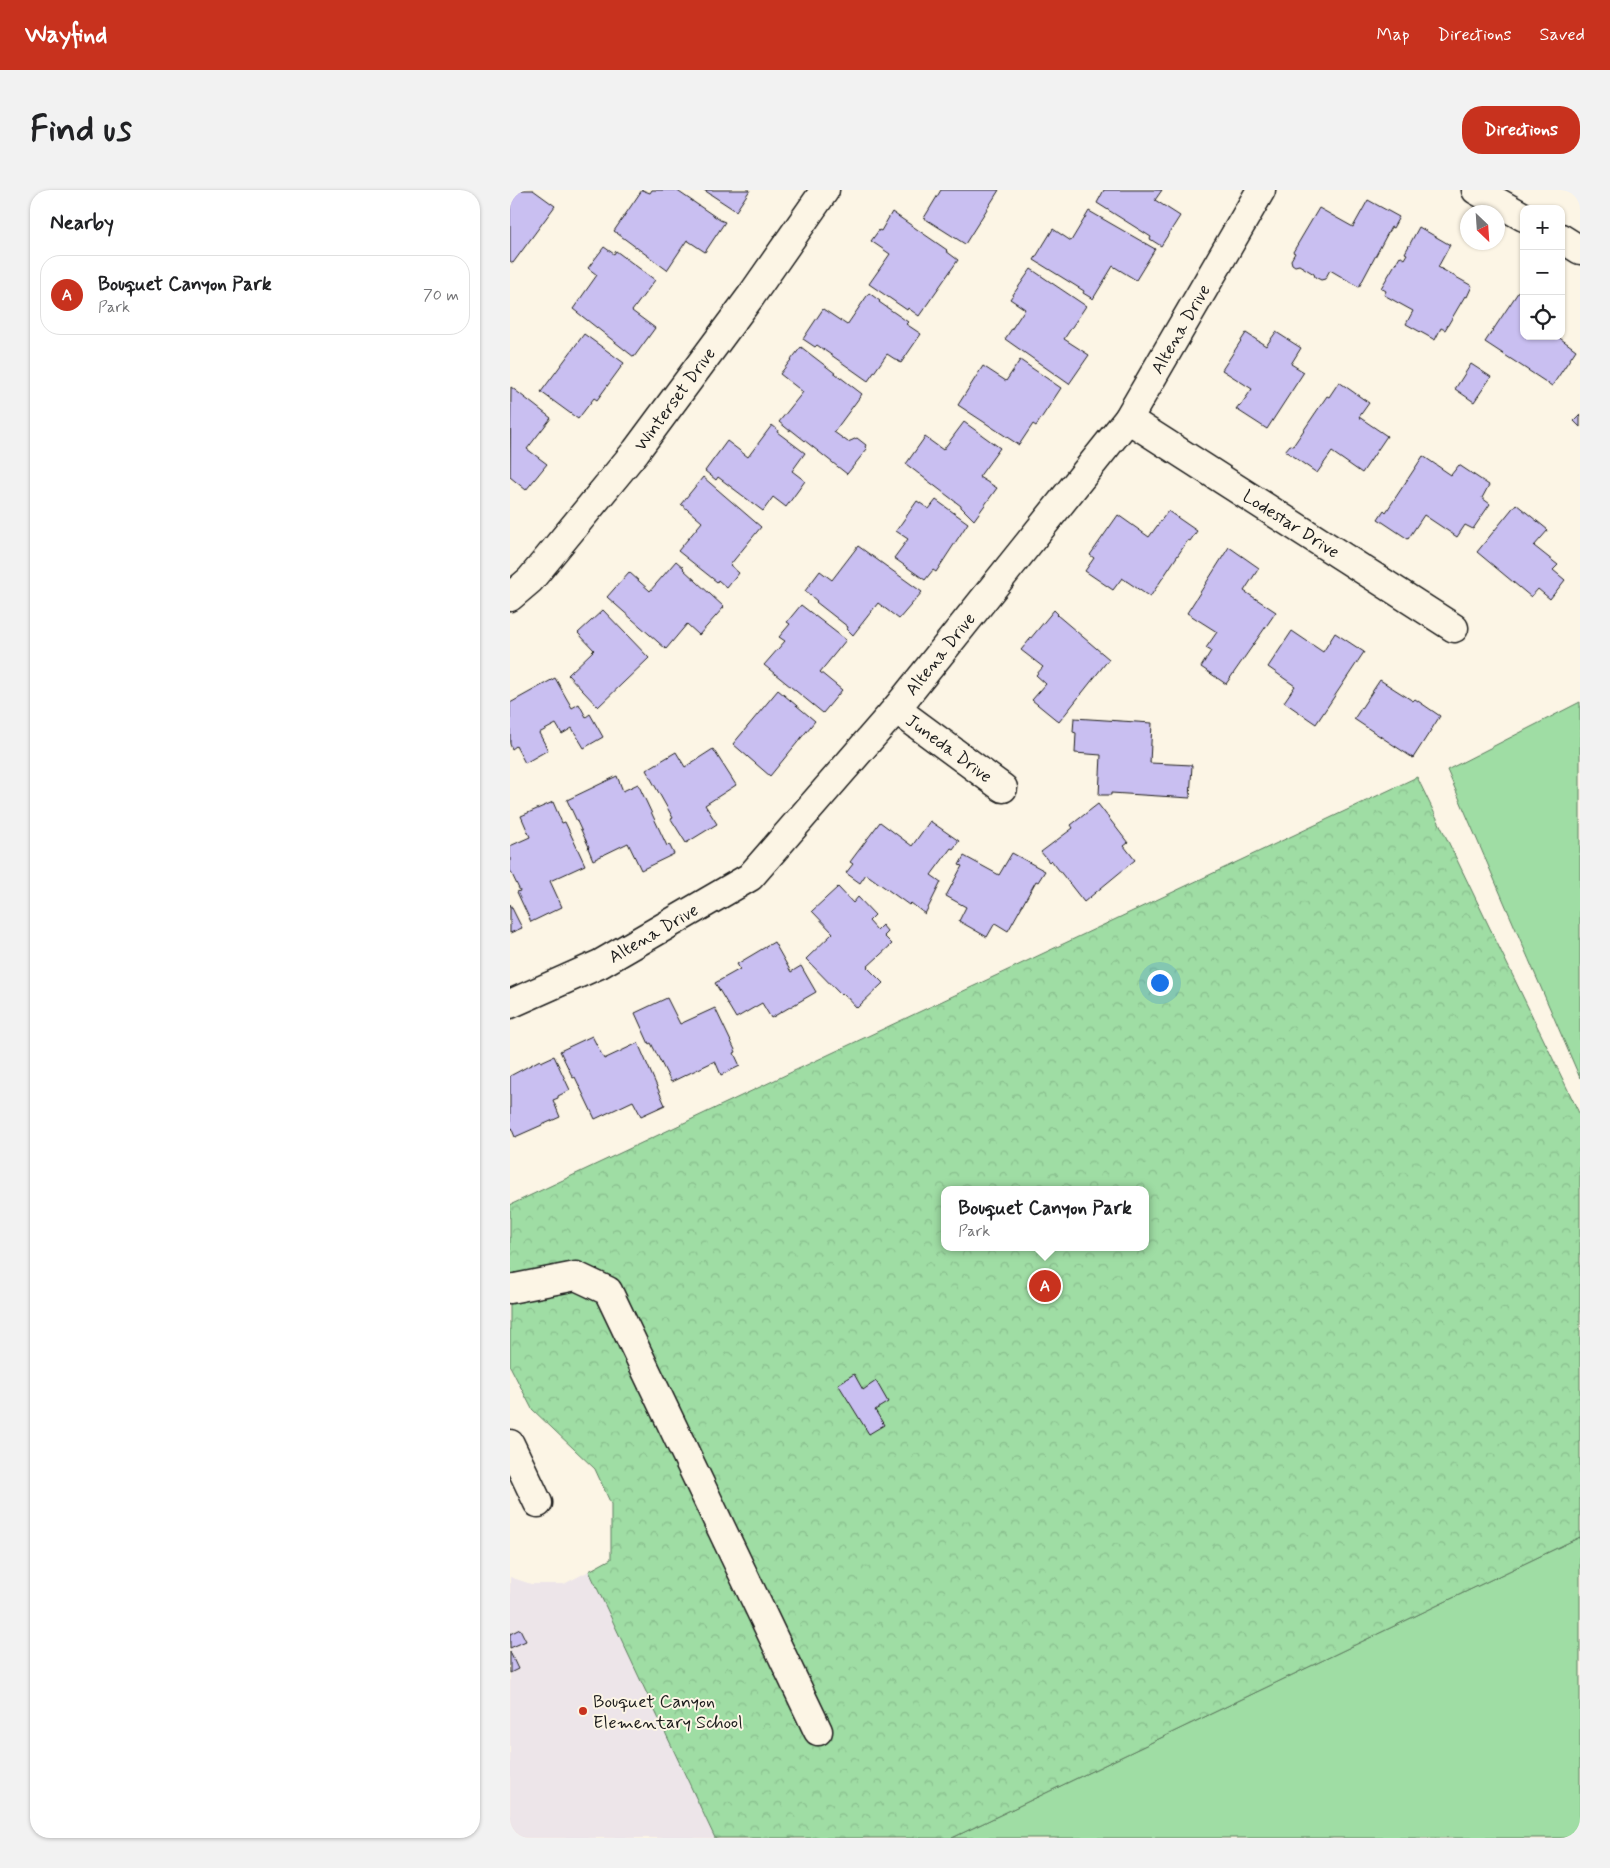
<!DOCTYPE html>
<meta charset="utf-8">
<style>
body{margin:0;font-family:Mynerve,sans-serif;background:#f2f2f2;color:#202124}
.controls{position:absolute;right:15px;top:15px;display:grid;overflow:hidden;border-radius:10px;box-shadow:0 1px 4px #0004}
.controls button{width:45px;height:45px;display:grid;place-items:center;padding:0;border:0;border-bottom:1px solid #e0e0e0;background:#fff;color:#202124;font:25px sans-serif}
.compass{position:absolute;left:950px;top:15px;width:45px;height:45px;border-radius:50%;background:#fff;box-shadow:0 1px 4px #0004;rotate:155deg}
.you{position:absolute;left:649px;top:792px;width:18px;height:18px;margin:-12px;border:4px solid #fff;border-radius:50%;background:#1a73e8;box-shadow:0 0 0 8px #1a73e833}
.badge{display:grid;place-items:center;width:32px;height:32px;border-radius:50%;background:#c8321e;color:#fff;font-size:16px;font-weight:700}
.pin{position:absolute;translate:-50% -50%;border:2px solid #fff;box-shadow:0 1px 5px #0006}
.popup{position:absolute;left:431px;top:996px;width:208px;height:65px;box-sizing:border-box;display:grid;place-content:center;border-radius:10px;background:#fff;filter:drop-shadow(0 1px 4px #0005);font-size:16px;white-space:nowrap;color:#757577}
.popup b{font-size:19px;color:#202124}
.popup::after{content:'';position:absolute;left:50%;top:100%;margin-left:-10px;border:10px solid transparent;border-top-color:#fff}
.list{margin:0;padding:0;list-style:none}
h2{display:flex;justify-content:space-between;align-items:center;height:65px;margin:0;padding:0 20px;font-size:21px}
h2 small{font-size:16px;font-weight:400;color:#757577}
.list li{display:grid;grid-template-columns:32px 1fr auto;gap:15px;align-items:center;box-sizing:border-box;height:80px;margin:0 10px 10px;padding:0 10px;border:1px solid #e0e0e0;border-radius:20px}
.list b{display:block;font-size:19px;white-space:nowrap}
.list p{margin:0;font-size:16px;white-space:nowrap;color:#757577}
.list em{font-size:16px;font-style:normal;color:#757577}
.icon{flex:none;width:28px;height:28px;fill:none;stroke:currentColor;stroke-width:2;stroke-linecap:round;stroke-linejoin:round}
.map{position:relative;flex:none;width:1070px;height:1648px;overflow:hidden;border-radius:20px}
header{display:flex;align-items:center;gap:30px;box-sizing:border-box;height:70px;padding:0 25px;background:#c8321e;color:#fff}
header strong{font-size:24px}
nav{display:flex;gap:28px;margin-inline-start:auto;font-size:18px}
.intro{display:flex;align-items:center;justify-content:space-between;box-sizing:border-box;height:120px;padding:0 30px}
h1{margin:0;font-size:35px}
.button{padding:12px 22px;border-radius:20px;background:#c8321e;color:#fff;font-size:18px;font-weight:700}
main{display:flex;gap:30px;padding:0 30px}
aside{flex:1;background:#fff;border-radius:20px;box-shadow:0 1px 4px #0004}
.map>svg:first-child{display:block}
.built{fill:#ede5e9}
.grass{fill:#9fdda4;stroke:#5e7c60}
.forest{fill:url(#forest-crowns);stroke:#5e7c60;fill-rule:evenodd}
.building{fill:#c9bff1;stroke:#1c1c1c}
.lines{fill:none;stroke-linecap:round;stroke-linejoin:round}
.minor-casing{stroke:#1c1c1c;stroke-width:31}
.minor{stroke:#fcf5e5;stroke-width:28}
.poi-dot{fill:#c8321e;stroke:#fcf5e5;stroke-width:2}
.labels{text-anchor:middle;stroke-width:4;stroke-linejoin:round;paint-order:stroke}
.street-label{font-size:18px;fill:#1c1c1c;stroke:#fcf5e5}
.poi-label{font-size:18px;fill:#1c1c1c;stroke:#fcf5e5;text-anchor:start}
</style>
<header>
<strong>Wayfind</strong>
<nav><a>Map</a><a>Directions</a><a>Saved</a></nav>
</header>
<div class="intro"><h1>Find us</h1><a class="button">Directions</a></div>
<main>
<aside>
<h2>Nearby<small></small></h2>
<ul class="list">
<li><span class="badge">A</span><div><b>Bouquet Canyon Park</b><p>Park</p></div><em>70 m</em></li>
</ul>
</aside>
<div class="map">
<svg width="1070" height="1648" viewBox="0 0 1070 1648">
<defs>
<pattern id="forest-crowns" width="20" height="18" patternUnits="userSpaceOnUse" patternTransform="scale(1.25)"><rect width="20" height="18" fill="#9fdda4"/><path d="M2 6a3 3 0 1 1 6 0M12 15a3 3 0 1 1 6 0" fill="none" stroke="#88bd8d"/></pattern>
</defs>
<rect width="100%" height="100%" fill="#fcf5e5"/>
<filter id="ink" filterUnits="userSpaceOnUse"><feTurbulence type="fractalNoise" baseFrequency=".02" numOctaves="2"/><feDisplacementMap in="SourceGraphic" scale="10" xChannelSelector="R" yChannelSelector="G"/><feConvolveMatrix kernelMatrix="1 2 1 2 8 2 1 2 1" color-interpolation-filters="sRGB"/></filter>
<g filter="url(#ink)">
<path class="built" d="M 79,1381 L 205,1648 L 0,1648 L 0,1387 L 21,1394 L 54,1394 Z"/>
<g class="grass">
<path d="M 1070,512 L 1070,888 L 937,580 Z"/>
<path d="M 1070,1347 L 1070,1648 L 442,1648 Z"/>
</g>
<path class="forest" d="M 907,587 L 1070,925 L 1070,1347 L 442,1648 L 205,1648 L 79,1381 L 101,1369 L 101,1314 L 85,1279 L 22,1219 L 0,1176 L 0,1015 ZM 435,1000 L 635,1000 L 635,1057 L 435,1057 Z"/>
<g class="building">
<path d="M 0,0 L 23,0 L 45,16 L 3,73 L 0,71 Z"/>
<path d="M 132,0 L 140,3 L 142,0 L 166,0 L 210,30 L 215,32 L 195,62 L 177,50 L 157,80 L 104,41 Z"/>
<path d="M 194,0 L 240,0 L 226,21 Z"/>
<path d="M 431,0 L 489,0 L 455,54 L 414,28 Z"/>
<path d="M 594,0 L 652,0 L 645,10 L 670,26 L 651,56 L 640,49 L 641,47 L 587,13 Z"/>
<path d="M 858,10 L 889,27 L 883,38 L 881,37 L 849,97 L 820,80 L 815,89 L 811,90 L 805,87 L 804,84 L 789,75 L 785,76 L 782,74 L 781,70 L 785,63 L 783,62 L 809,18 L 843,37 Z"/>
<path d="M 579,21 L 645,59 L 626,90 L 603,76 L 583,109 L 573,103 L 574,101 L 524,70 L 543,39 L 561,51 Z"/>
<path d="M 382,22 L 437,60 L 436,61 L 448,70 L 409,126 L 398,118 L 397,120 L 359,94 L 380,64 L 361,51 L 369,40 L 371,41 Z"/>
<path d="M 909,37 L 940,55 L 928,77 L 962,96 L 957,107 L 955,106 L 935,140 L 931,138 L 925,150 L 896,134 L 903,121 L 874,105 L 876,101 L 871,98 L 890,66 L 894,69 L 897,64 L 895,63 Z"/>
<path d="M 94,57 L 104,64 L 106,61 L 145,90 L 122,121 L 145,138 L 124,167 L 63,119 L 87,85 L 78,78 Z"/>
<path d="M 521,79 L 576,116 L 554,149 L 579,165 L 559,194 L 495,149 L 515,119 L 500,109 Z"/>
<path d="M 1009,101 L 1014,104 L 1014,146 L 1047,146 L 1066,160 L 1042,196 L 975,152 Z"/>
<path d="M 359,103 L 370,111 L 369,112 L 398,132 L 396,134 L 411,144 L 391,173 L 377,164 L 358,191 L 307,155 L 305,157 L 293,149 L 313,119 L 337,135 Z"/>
<path d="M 766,142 L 791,158 L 781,174 L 794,182 L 757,239 L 726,219 L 729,215 L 730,216 L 742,199 L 712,180 L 736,143 L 756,156 Z"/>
<path d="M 74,144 L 114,173 L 87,210 L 84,208 L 68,229 L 31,202 Z"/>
<path d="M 291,157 L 352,204 L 324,242 L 338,252 L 347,248 L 356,255 L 355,257 L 357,259 L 337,284 L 280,239 L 280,241 L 269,232 L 293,202 L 270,184 Z"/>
<path d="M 510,170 L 551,198 L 526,236 L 523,234 L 509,255 L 448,215 L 473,176 L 496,191 Z"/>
<path d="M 961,174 L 981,187 L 964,212 L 945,199 Z"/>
<path d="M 829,192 L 859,213 L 849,227 L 877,246 L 852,283 L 822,262 L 807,283 L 775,261 L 780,255 L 783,256 L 817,206 L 819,207 Z"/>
<path d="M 1,197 L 41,228 L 17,259 L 37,274 L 16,300 L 0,287 Z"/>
<path d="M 1070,225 L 1070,237 L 1064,231 Z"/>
<path d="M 454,232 L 490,258 L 469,287 L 487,298 L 464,330 L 451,317 L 451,316 L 396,274 L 415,247 L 433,260 Z"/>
<path d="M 262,235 L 268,240 L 267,242 L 295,263 L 282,281 L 295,291 L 276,317 L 263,307 L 253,321 L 208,287 L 206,290 L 195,281 L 217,251 L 238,267 Z"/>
<path d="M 913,266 L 941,285 L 949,275 L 979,295 L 972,308 L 980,314 L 963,339 L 955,335 L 947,347 L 914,325 L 898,349 L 868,329 L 874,320 L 876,322 Z"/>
<path d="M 193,287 L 251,337 L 220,375 L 229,383 L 217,398 L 208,390 L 207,392 L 168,361 L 192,332 L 171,314 Z"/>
<path d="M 426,310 L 458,333 L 426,382 L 423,380 L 415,390 L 384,368 L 398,349 L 386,341 L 407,311 L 419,319 Z"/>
<path d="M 1006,314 L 1038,340 L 1024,356 L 1048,375 L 1043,380 L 1055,390 L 1040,409 L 1028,399 L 1021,407 L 967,362 Z"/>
<path d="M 658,321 L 687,341 L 680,351 L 678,350 L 640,407 L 612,388 L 603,400 L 575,381 L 584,368 L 580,365 L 608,325 L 639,347 Z"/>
<path d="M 348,356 L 412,402 L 389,429 L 368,413 L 343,445 L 337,439 L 338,437 L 306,412 L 307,411 L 295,401 L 310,381 L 322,390 Z"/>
<path d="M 719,357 L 749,378 L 734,401 L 766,422 L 716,494 L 691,477 L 701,461 L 696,458 L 707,442 L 677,423 Z"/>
<path d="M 166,371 L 174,378 L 173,379 L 214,417 L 189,445 L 177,434 L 156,459 L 97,407 L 119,382 L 140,401 Z"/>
<path d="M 291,415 L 336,450 L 310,482 L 332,500 L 313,523 L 254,475 L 275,451 L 269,447 L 280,434 L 277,432 Z"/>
<path d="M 93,420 L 139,468 L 88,517 L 58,485 L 84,460 L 68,443 Z"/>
<path d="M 544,420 L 548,424 L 547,425 L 599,469 L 549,532 L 522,510 L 536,494 L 526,485 L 533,477 L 511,460 Z"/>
<path d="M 782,441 L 813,462 L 825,443 L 854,462 L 806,534 L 774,512 L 785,496 L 758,477 Z"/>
<path d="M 45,488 L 62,518 L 69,514 L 76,527 L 80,524 L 93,547 L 74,558 L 62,538 L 52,544 L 46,534 L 29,543 L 38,560 L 15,573 L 6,556 L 2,559 L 0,554 L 0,513 Z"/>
<path d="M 870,490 L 903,511 L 905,509 L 930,526 L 903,568 L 844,529 Z"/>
<path d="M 268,500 L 305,531 L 260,586 L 223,554 Z"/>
<path d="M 564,528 L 642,533 L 640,573 L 682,575 L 680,608 L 601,603 L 601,605 L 589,605 L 591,565 L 565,563 L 566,543 L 563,542 Z"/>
<path d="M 203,559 L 226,595 L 195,615 L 207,634 L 176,653 L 161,629 L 163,628 L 136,580 L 166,562 L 175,577 Z"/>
<path d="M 107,586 L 113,601 L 128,594 L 157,656 L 159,654 L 164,664 L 131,680 L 118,653 L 83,670 L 78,658 L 79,657 L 57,610 Z"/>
<path d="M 43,612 L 52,633 L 55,632 L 75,675 L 40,691 L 52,717 L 21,732 L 7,702 L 10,701 L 0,680 L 0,656 L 20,647 L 11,626 Z"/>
<path d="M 588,614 L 618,653 L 614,656 L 625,670 L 574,712 L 541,670 L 539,672 L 531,662 L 563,638 L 561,635 Z"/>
<path d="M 420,631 L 449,651 L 443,659 L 441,658 L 421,685 L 431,692 L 415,724 L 401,713 L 399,715 L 356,684 L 350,693 L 336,683 L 343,674 L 340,672 L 370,632 L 402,656 Z"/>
<path d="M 502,663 L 535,681 L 528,692 L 526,691 L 498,741 L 485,733 L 477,747 L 449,731 L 456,717 L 436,706 L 452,676 L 449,675 L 454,666 L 489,685 Z"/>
<path d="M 328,697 L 343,713 L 348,707 L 365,725 L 359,731 L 367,740 L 372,735 L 378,742 L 374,746 L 382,754 L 357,777 L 373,793 L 347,818 L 333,803 L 331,805 L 296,769 L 323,743 L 302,721 Z"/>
<path d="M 0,714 L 12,738 L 0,743 Z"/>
<path d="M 264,752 L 281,782 L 291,776 L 306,802 L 261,828 L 252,813 L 226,828 L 205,793 L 230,779 L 227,774 Z"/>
<path d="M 157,808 L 170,834 L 205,818 L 226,862 L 224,863 L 230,876 L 211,885 L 205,871 L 161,892 L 141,853 L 139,854 L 125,823 Z"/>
<path d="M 82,846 L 94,869 L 128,853 L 155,915 L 131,926 L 123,911 L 85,929 L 65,887 L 63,888 L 50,861 Z"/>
<path d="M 44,866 L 60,900 L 48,906 L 48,908 L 43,910 L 50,927 L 5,947 L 0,935 L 0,886 L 30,870 L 31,872 Z"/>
<path d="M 344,1184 L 353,1200 L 366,1191 L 378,1212 L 365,1220 L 374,1235 L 359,1244 L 328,1194 Z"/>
<path d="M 10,1439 L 16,1451 L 0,1458 L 0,1444 Z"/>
<path d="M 0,1462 L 8,1479 L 0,1483 Z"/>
</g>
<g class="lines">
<defs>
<g id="minor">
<path d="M 966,0 L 1014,27"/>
<path d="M 1051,48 L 1070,60"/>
<path id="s1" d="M 618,229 L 944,438"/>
<path id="s2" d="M 0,407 L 20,390 L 126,261 L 241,106 L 315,0"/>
<path id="s3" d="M 386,519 L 493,598"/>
<path id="s4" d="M 0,814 L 90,774 L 240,687 L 386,519 L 618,229 L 751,0"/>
<path d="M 0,1099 L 66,1086 L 98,1101 L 308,1541"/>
<path d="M 0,1254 L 28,1313"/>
</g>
</defs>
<use href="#minor" class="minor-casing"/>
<use href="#minor" class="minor"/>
</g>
</g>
<circle class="poi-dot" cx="73" cy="1521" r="5"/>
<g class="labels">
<g class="street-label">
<text dy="6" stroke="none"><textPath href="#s4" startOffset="970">Altena Drive</textPath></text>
<text dy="6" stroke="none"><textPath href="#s2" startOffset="258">Winterset Drive</textPath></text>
<text dy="6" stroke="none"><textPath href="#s1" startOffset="194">Lodestar Drive</textPath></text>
<text dy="6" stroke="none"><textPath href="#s4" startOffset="565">Altena Drive</textPath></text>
<text dy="6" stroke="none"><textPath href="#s3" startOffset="66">Juneda Drive</textPath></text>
<text dy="6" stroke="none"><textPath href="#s4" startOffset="160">Altena Drive</textPath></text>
</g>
<g class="poi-label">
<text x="83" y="1517">Bouquet Canyon<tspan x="83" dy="21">Elementary School</tspan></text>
</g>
</g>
</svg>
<div class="controls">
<button>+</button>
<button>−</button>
<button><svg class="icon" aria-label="locate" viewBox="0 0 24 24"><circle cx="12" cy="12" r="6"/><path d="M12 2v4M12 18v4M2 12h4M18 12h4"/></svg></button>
</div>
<svg class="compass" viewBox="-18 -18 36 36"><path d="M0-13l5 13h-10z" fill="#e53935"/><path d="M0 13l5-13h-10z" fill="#757577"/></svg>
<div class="you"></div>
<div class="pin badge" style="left:535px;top:1096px">A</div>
<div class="popup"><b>Bouquet Canyon Park</b>Park</div>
</div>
</main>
